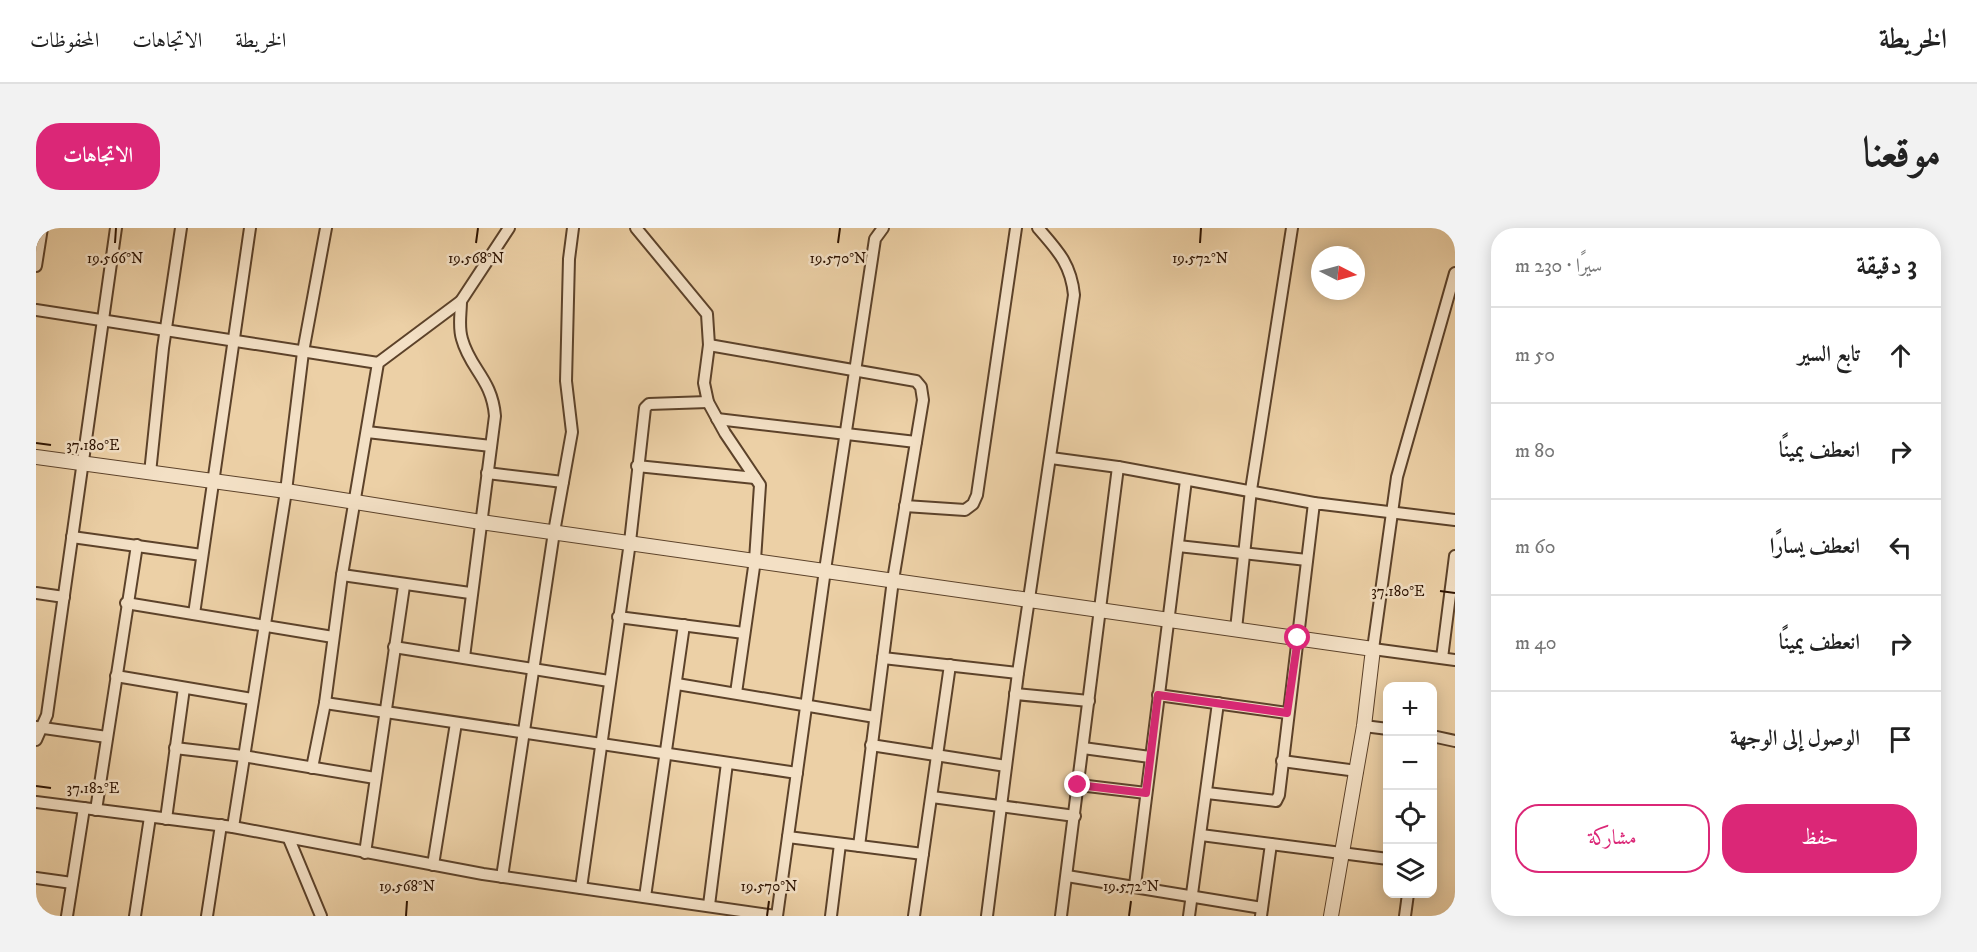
<!DOCTYPE html>
<html lang="ar">
<meta charset="utf-8">
<style>
body{margin:0;font-family:"IM FELL DW Pica",Amiri,serif;background:#f2f2f2;color:#222;direction:rtl}
.controls{position:absolute;right:18px;bottom:18px;display:grid;overflow:hidden;border-radius:12px;box-shadow:0 3px 15px #0003}
.controls button{width:54px;height:54px;display:grid;place-items:center;padding:0;border:0;border-bottom:2px solid #e0e0e0;background:#fff;color:#222;font:30px sans-serif}
.compass{position:absolute;left:1275px;top:18px;width:54px;height:54px;border-radius:50%;background:#fff;box-shadow:0 3px 15px #0003;rotate:96deg}
.stop{position:absolute;width:18px;height:18px;margin:-14px;border:4px solid #db2777;border-radius:50%;background:#fff}
.stop.end{background:#db2777;border-color:#fff;box-shadow:0 2px 6px #0008}
.list{margin:0;padding:0;list-style:none}
h2{display:flex;justify-content:space-between;align-items:center;height:78px;margin:0;padding:0 24px;font-size:26px}
h2 small{font-size:20px;font-weight:400;color:#767676}
.list li{display:grid;grid-template-columns:39px 1fr auto;gap:18px;align-items:center;box-sizing:border-box;height:96px;padding:0 24px;border-top:2px solid #e0e0e0}
.list b{display:block;font-size:22px;white-space:nowrap}
.list em{font-size:20px;font-style:normal;color:#767676}
.actions{display:flex;gap:12px;padding:18px 24px}
.actions a{flex:1;padding:14px 0;border:2px solid #db2777;border-radius:24px;text-align:center;font-size:21px;color:#db2777}
.actions .main{background:#db2777;color:#fff}
.icon{flex:none;width:33px;height:33px;fill:none;stroke:currentColor;stroke-width:2;stroke-linecap:round;stroke-linejoin:round}
.map{position:relative;flex:none;width:1419px;height:688px;overflow:hidden;direction:ltr;border-radius:24px}
header{display:flex;align-items:center;gap:36px;box-sizing:border-box;height:84px;padding:0 30px;background:#fff;border-bottom:2px solid #e0e0e0}
header strong{font-size:28px}
nav{display:flex;gap:33px;margin-inline-start:auto;font-size:21px}
.intro{display:flex;align-items:center;justify-content:space-between;box-sizing:border-box;height:144px;padding:0 36px}
h1{margin:0;font-size:42px}
.button{padding:15px 27px;border-radius:24px;background:#db2777;color:#fff;font-size:21px;font-weight:700}
main{display:flex;gap:36px;padding:0 36px}
aside{flex:1;background:#fff;border-radius:24px;box-shadow:0 3px 15px #0003}
.map>svg:first-child{display:block}
.lines{fill:none;stroke-linecap:round;stroke-linejoin:round}
.minor-casing{stroke:#5c422a;stroke-width:14}
.tertiary-casing{stroke:#5c422a;stroke-width:16}
.minor{stroke:#f3e0c5;stroke-width:10}
.tertiary{stroke:#f3e0c5;stroke-width:14}
.route{stroke:#db2777;stroke-width:8}
.ticks{fill:none;stroke:#2c1200;stroke-width:2}
.ticks-label{font-size:15px;text-anchor:middle;fill:#2c1200;stroke:#f3e0c5;stroke-width:5;stroke-linejoin:round;paint-order:stroke}
</style>
<header>
<strong>الخريطة</strong>
<nav><a>الخريطة</a><a>الاتجاهات</a><a>المحفوظات</a></nav>
</header>
<div class="intro"><h1>موقعنا</h1><a class="button">الاتجاهات</a></div>
<main>
<aside>
<h2>3 دقيقة<small>سيرًا · 230 m</small></h2>
<ul class="list">
<li><svg class="icon" aria-label="ahead" viewBox="0 0 24 24"><path d="M12 20V5M6 11l6-6 6 6"/></svg><div><b>تابع السير</b></div><em>50 m</em></li>
<li><svg class="icon" aria-label="right" viewBox="0 0 24 24"><path d="M7 20v-9h11M14 6l5 5-5 5"/></svg><div><b>انعطف يمينًا</b></div><em>80 m</em></li>
<li><svg class="icon" aria-label="left" viewBox="0 0 24 24"><path d="M17 20v-9H6M10 6l-5 5 5 5"/></svg><div><b>انعطف يسارًا</b></div><em>60 m</em></li>
<li><svg class="icon" aria-label="right" viewBox="0 0 24 24"><path d="M7 20v-9h11M14 6l5 5-5 5"/></svg><div><b>انعطف يمينًا</b></div><em>40 m</em></li>
<li><svg class="icon" aria-label="arrive" viewBox="0 0 24 24"><path d="M6 21V4h12l-3 4 3 4H6"/></svg><div><b>الوصول إلى الوجهة</b></div></li>
</ul>
<div class="actions"><a class="main">حفظ</a><a>مشاركة</a></div>
</aside>
<div class="map">
<svg width="1419" height="688" viewBox="0 0 1419 688">
<rect width="100%" height="100%" fill="#ecd0a6"/>
<filter id="stains"><feTurbulence type="fractalNoise" baseFrequency=".00333" numOctaves="4"/><feColorMatrix values="0 0 0 0 .2 0 0 0 0 .09 0 0 0 0 .02 0 0 0 .5 -.17"/></filter>
<radialGradient id="worn" r=".72"><stop offset=".6" stop-color="#630" stop-opacity="0"/><stop offset="1" stop-color="#630" stop-opacity=".3"/></radialGradient>
<g class="lines">
<defs>
<g id="minor">
<path d="M 600,0 L 671,86 L 673,117 L 668,155 L 672,174 L 689,205 L 724,257 L 719,332 L 700,465"/>
<path d="M 0,38 L 6,0"/>
<path d="M 1419,45 L 1361,249 L 1337,421 L 1419,432"/>
<path d="M 425,73 C 425,86 422,98 426,111 C 434,141 456,151 459,188 L 428,429"/>
<path d="M 0,82 L 342,135"/>
<path d="M 673,117 L 880,153 L 885,159 L 887,172 L 857,352 L 823,618"/>
<path d="M 681,191 L 880,214"/>
<path d="M 331,204 L 455,218"/>
<path d="M 1015,230 L 1082,239 L 1278,275"/>
<path d="M 601,238 L 719,250"/>
<path d="M 114,245 L 127,120 L 145,0"/>
<path d="M 451,245 L 527,254"/>
<path d="M 869,278 L 929,282 L 937,276 L 941,267 L 980,0"/>
<path d="M 36,309 L 166,327"/>
<path d="M 1142,318 L 1271,332"/>
<path d="M 306,347 L 434,365"/>
<path d="M 0,365 L 28,369"/>
<path d="M 90,375 L 297,409"/>
<path d="M 158,386 L 214,0"/>
<path d="M 582,389 L 708,405"/>
<path d="M 1200,401 L 1215,262 L 1256,0"/>
<path d="M 358,419 L 573,453"/>
<path d="M 847,430 L 982,445"/>
<path d="M 1406,430 L 1419,328"/>
<path d="M 80,448 L 216,471"/>
<path d="M 641,456 L 839,489"/>
<path d="M 979,466 L 1053,473"/>
<path d="M 1122,467 L 1251,485"/>
<path d="M 289,475 L 761,545"/>
<path d="M 1328,498 L 1352,501"/>
<path d="M 0,499 L 71,509"/>
<path d="M 1396,508 L 1419,513"/>
<path d="M 0,512 L 11,487 L 80,0"/>
<path d="M 835,517 L 970,538"/>
<path d="M 139,520 L 207,528 L 339,550"/>
<path d="M 1047,520 L 1114,529"/>
<path d="M 1246,533 L 1321,543"/>
<path d="M 276,540 L 289,475 L 306,347 L 342,135 L 425,73 L 473,0"/>
<path d="M 1043,557 L 1110,565"/>
<path d="M 1171,565 L 1240,573 L 1243,567 L 1278,275 L 1419,292"/>
<path d="M 896,569 L 1039,588"/>
<path d="M 0,574 L 197,599 L 447,646 L 740,688"/>
<path d="M 60,582 L 101,317"/>
<path d="M 130,591 L 148,460"/>
<path d="M 197,599 L 250,263 L 267,124 L 290,0"/>
<path d="M 1165,607 L 1352,631"/>
<path d="M 752,609 L 887,626"/>
<path d="M 253,611 L 285,688"/>
<path d="M 329,625 L 368,358"/>
<path d="M 397,637 L 420,495"/>
<path d="M 1031,648 L 1226,680"/>
<path d="M 466,649 L 518,304 L 536,204 L 530,153 L 533,31 L 537,0"/>
<path d="M 0,650 L 36,655"/>
<path d="M 1099,657 L 1150,252"/>
<path d="M 545,660 L 594,314 L 609,180 L 613,176 L 672,174"/>
<path d="M 609,669 L 648,397"/>
<path d="M 673,677 L 691,535"/>
<path d="M 31,688 L 48,580"/>
<path d="M 99,688 L 114,589"/>
<path d="M 171,688 L 185,597"/>
<path d="M 741,688 L 789,342 L 839,11 L 847,0"/>
<path d="M 795,688 L 804,616"/>
<path d="M 878,688 L 914,437"/>
<path d="M 951,688 L 982,445 L 1038,67 C 1035,36 1022,23 1002,0"/>
<path d="M 1025,688 L 1082,239"/>
<path d="M 1153,688 L 1182,475"/>
<path d="M 1225,688 L 1235,616"/>
<path d="M 1369,688 L 1372,666"/>
</g>
<path id="tertiary" d="M 0,229 L 250,263 L 445,294 L 1337,421 L 1328,498 L 1295,688"/>
</defs>
<use href="#minor" class="minor-casing"/>
<use href="#tertiary" class="tertiary-casing"/>
<use href="#minor" class="minor"/>
<use href="#tertiary" class="tertiary"/>
</g>
<g class="lines">
<path class="route" d="M 1042,557 L 1110,565 L 1122,467 L 1251,485 L 1262,410"/>
</g>
<path class="ticks" d="M 79,15 L 80,0M 440,15 L 442,0M 802,15 L 804,0M 1164,15 L 1165,0M 0,215 L 15,217M 1404,363 L 1419,365M 0,558 L 15,560M 370,688 L 371,673M 731,688 L 733,673M 1093,688 L 1095,673"/>
<g class="ticks-label">
<text x="79" y="35">19.566°N</text>
<text x="440" y="35">19.568°N</text>
<text x="802" y="35">19.570°N</text>
<text x="1164" y="35">19.572°N</text>
<text x="57" y="222">37.180°E</text>
<text x="1362" y="368">37.180°E</text>
<text x="57" y="565">37.182°E</text>
<text x="371" y="663">19.568°N</text>
<text x="733" y="663">19.570°N</text>
<text x="1095" y="663">19.572°N</text>
</g>
<rect width="100%" height="100%" filter="url(#stains)"/>
<rect width="100%" height="100%" fill="url(#worn)"/>
</svg>
<div class="controls">
<button>+</button>
<button>−</button>
<button><svg class="icon" aria-label="locate" viewBox="0 0 24 24"><circle cx="12" cy="12" r="6"/><path d="M12 2v4M12 18v4M2 12h4M18 12h4"/></svg></button>
<button><svg class="icon" aria-label="layers" viewBox="0 0 24 24"><path d="M12 4l9 5-9 5-9-5zM3 14l9 5 9-5"/></svg></button>
</div>
<svg class="compass" viewBox="-18 -18 36 36"><path d="M0-13l5 13h-10z" fill="#e53935"/><path d="M0 13l5-13h-10z" fill="#767676"/></svg>
<div class="stop" style="left:1262px;top:410px"></div>
<div class="stop end" style="left:1042px;top:557px"></div>
</div>
</main>
